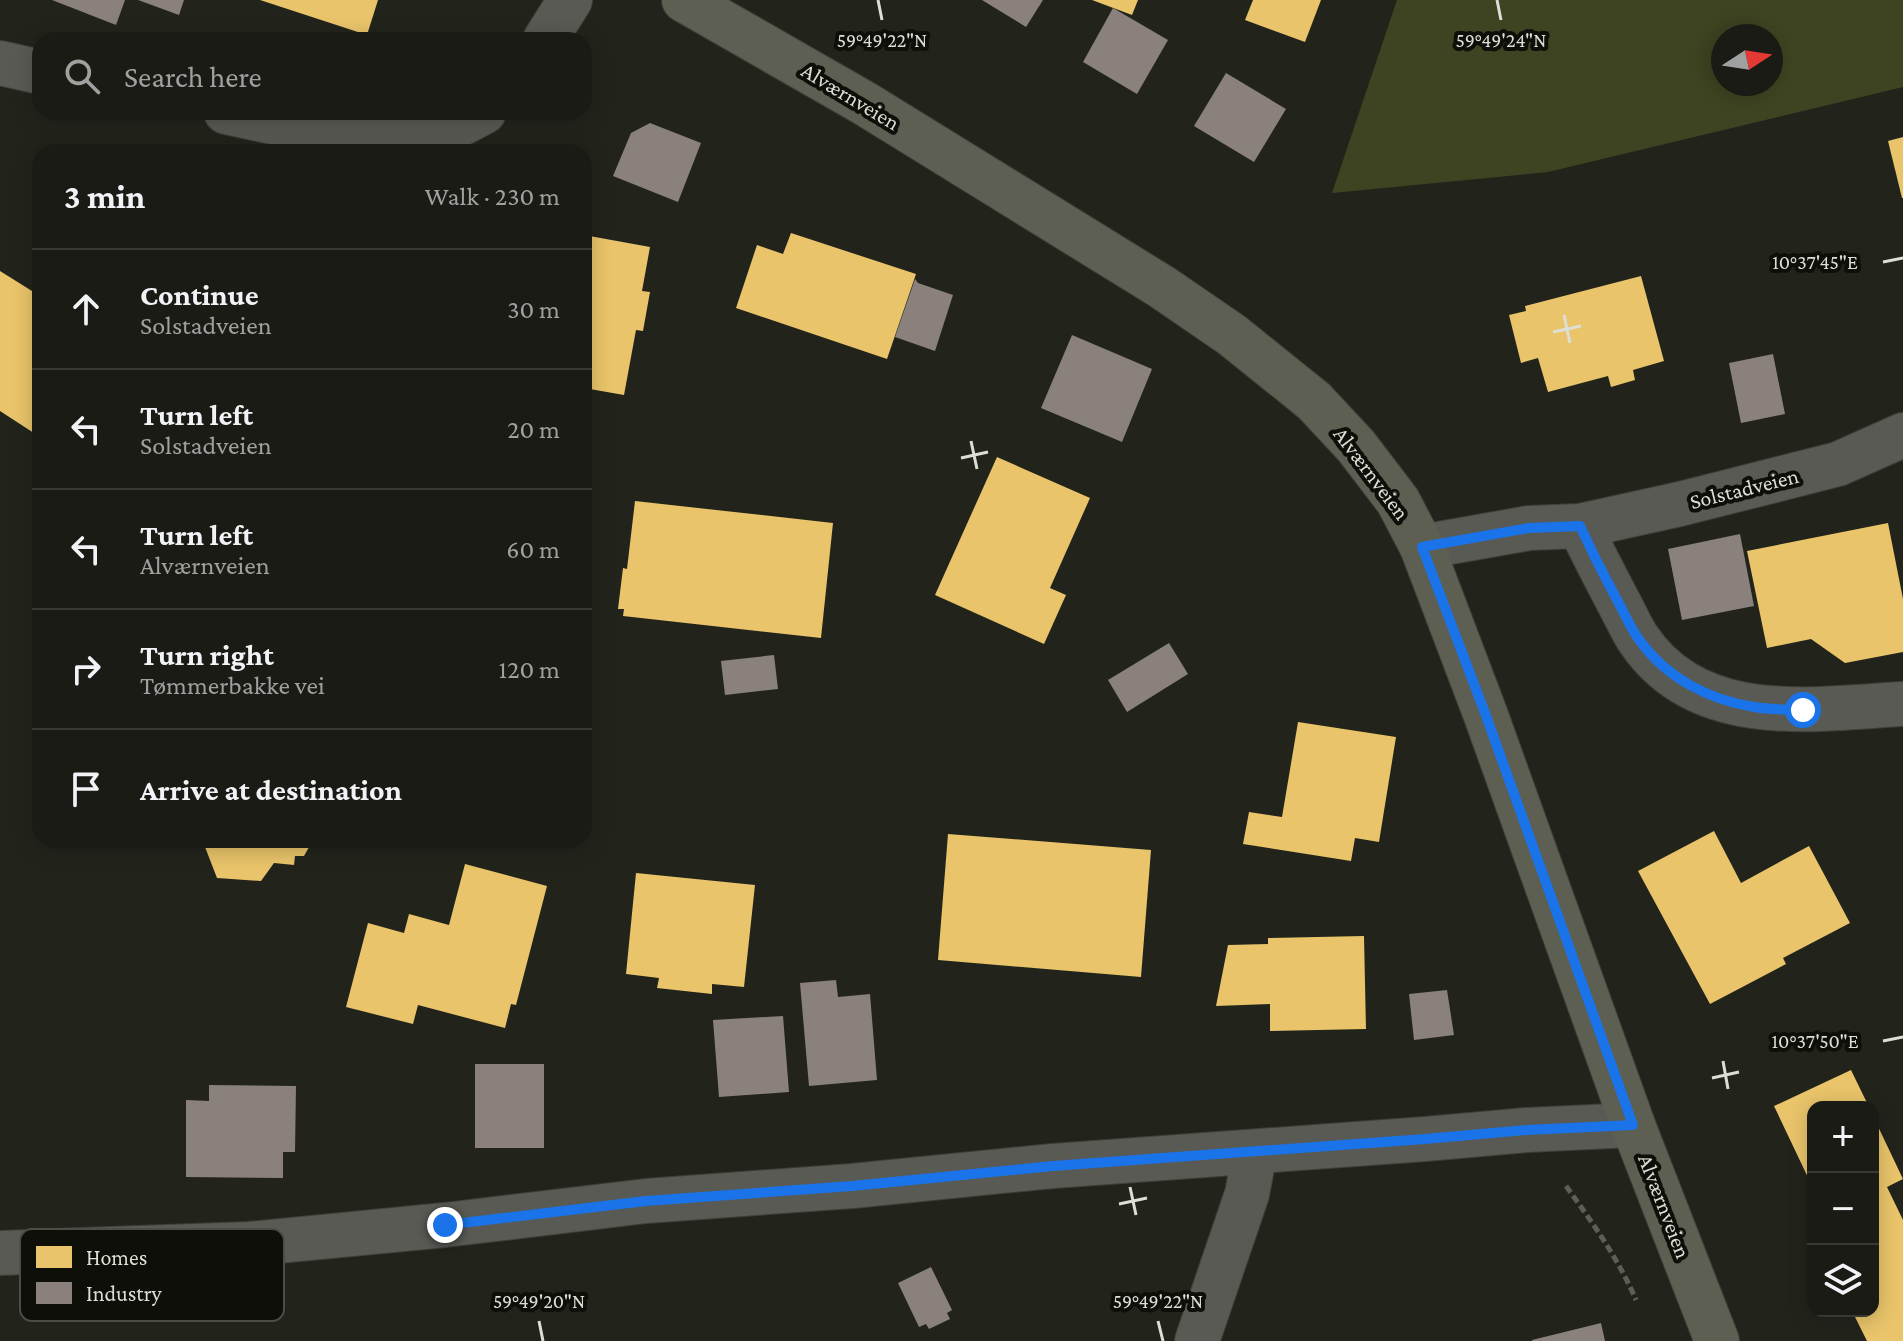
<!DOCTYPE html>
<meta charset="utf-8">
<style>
body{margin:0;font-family:"Crimson Pro",serif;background:#23241e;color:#f1f3f6}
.controls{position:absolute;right:24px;bottom:24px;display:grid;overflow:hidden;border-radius:16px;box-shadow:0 4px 20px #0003}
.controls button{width:72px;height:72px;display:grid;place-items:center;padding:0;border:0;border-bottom:2px solid #383934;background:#1a1b15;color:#f1f3f6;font:40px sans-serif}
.compass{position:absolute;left:1711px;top:24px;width:72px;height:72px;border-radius:50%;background:#1a1b15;box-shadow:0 4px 20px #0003;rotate:78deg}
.stop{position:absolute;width:24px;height:24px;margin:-18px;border:6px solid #1a73e8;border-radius:50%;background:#fff}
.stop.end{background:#1a73e8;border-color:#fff;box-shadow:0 2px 8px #0008}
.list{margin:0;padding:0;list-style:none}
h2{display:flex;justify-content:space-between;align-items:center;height:104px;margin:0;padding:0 32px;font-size:34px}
h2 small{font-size:26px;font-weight:400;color:#9fa1a0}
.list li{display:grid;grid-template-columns:52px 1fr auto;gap:24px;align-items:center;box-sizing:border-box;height:120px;padding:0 32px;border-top:2px solid #383934}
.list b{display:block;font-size:30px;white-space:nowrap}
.list p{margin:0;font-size:26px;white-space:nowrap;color:#9fa1a0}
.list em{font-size:26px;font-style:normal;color:#9fa1a0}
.icon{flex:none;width:44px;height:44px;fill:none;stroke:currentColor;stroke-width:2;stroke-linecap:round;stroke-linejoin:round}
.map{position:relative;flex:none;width:1903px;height:1341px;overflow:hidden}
.search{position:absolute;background:#1a1b15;box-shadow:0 4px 20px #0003;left:32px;top:32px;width:560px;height:88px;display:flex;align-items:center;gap:20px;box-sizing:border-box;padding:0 28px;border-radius:24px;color:#9fa1a0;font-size:30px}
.panel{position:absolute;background:#1a1b15;box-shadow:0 4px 20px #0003;left:32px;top:144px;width:560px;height:704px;border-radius:24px}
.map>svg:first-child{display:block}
.green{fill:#3e4421;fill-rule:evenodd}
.homes{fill:#e9c46a}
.industry{fill:#8a817c}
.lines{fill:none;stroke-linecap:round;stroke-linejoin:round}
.minor-casing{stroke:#3d3f38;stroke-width:46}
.major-casing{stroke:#3d3f38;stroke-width:46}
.path{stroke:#5d5e58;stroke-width:5;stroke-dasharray:8 4;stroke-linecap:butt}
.minor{stroke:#595a54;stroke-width:44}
.major{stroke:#5d5f52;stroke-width:44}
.route{stroke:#1a73e8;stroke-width:10}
.ticks{fill:none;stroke:#dcdfd5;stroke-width:3}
.labels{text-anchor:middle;stroke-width:8;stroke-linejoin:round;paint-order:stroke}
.street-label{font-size:22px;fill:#dcdfd5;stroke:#0e0f09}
.key{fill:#0e0f09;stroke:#4c4d46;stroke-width:2}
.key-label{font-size:22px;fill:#dcdfd5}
.ticks-label{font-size:20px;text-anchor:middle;fill:#dcdfd5;stroke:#0e0f09;stroke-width:8;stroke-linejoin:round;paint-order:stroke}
</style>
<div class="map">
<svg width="1903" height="1341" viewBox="0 0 1903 1341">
<rect width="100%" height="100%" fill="#22241c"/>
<path class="green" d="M 1397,0 L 1903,0 L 1903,87 L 1548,172 L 1332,193 ZM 1723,36 L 1771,36 L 1771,84 L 1723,84 Z"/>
<g class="homes">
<path d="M 260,0 L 378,0 L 367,35 Z"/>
<path d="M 1092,0 L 1138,0 L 1132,15 Z"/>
<path d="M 1253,0 L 1321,0 L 1305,42 L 1245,20 Z"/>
<path d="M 1903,137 L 1903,198 L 1902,198 L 1888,141 Z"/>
<path d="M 791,233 L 916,274 L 887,359 L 736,308 L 757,245 L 783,254 Z"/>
<path d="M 584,235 L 650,247 L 642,291 L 650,292 L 643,331 L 636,330 L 624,395 L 584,388 Z"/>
<path d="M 0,271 L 40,296 L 40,437 L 0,411 Z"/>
<path d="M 1641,276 L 1664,361 L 1633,370 L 1635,380 L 1611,387 L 1608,376 L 1548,392 L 1538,358 L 1521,363 L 1509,315 L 1526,311 L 1525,306 Z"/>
<path d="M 997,457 L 1090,498 L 1050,588 L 1066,595 L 1044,644 L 935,595 Z"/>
<path d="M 635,501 L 833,523 L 821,638 L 623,616 L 624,609 L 618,609 L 623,568 L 627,569 Z"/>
<path d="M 1888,523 L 1903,599 L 1903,652 L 1845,663 L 1811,639 L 1767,648 L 1747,551 Z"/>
<path d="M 1298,722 L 1396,737 L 1379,842 L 1355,838 L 1351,861 L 1243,844 L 1249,812 L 1282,817 Z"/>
<path d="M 1714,831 L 1741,883 L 1809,846 L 1850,923 L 1783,958 L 1786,964 L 1710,1004 L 1638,871 Z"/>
<path d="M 948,834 L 1151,850 L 1141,977 L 938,960 Z"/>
<path d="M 187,840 L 313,840 L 304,856 L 295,856 L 294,865 L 274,863 L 261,881 L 217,878 L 205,847 L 189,845 Z"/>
<path d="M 465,864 L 547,886 L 516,1005 L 511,1004 L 505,1028 L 418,1005 L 413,1024 L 346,1007 L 368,923 L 404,933 L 409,914 L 449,925 Z"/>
<path d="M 636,873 L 755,885 L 744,987 L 712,984 L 712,994 L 657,988 L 659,978 L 626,974 Z"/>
<path d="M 1364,936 L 1366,1029 L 1270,1031 L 1270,1004 L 1216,1006 L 1228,945 L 1268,944 L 1268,938 Z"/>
<path d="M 1851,1070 L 1869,1107 L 1813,1107 L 1813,1188 L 1774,1106 Z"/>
<path d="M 1873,1116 L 1903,1179 L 1887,1187 L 1903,1220 L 1903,1341 L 1867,1341 L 1852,1311 L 1873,1311 Z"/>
</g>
<g class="industry">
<path d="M 52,0 L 125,0 L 116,25 Z"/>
<path d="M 138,0 L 184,0 L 179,15 Z"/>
<path d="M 982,0 L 1043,0 L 1026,27 Z"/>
<path d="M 1113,8 L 1168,40 L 1137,94 L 1083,62 Z"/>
<path d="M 1226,73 L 1286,109 L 1254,162 L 1194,126 Z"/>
<path d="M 650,123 L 701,143 L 678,202 L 613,176 L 631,133 Z"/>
<path d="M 915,279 L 918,283 L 953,295 L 935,351 L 895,337 Z"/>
<path d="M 1072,335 L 1152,369 L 1122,442 L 1041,408 Z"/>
<path d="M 1773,354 L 1785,414 L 1741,423 L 1729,363 Z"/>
<path d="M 1740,534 L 1754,606 L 1682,620 L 1668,549 Z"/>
<path d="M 1169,643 L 1188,674 L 1127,712 L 1108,680 Z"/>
<path d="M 774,655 L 778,689 L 725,695 L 721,661 Z"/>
<path d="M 836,980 L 838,997 L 870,994 L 877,1080 L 809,1086 L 800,983 Z"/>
<path d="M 1447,990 L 1454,1035 L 1414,1040 L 1409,994 Z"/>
<path d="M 783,1016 L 789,1092 L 719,1097 L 713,1020 Z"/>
<rect x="475" y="1064" width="69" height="84"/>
<path d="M 209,1085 L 296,1086 L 295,1152 L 283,1152 L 283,1178 L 186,1177 L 186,1100 L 209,1101 Z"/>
<path d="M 931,1267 L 952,1310 L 947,1313 L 950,1319 L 929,1329 L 926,1324 L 919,1327 L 898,1283 Z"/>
<path d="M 1601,1323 L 1605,1341 L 1532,1341 L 1532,1340 Z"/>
</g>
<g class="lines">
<defs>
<g id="minor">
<path d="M 545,40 L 570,0"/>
<path d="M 0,63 L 40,72"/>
<path d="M 226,112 L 332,135 L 396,139 L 433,135 L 463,123 L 484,112"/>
<path d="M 1580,526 C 1593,554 1607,580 1621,607 C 1627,618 1632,630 1639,640 C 1699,728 1811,709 1903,704"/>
<path d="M 1422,547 L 1529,528 L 1580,526 L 1680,504 L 1838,464 L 1903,435"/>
<path d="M 0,1253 L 249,1244 L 445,1225 L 646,1201 L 852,1186 L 1053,1166 L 1425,1139 L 1527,1130 L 1633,1125"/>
<path d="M 1197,1341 L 1247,1194 L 1255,1152"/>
</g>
<path id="major" d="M 684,0 L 864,103 L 1162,287 L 1232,335 L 1314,401 L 1356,446 L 1398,501 L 1422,547 L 1485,713 L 1633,1125 L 1717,1341"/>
</defs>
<use href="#minor" class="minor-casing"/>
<use href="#major" class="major-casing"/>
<path class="path" d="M 1566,1186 C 1592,1222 1618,1258 1636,1300"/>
<use href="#minor" class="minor"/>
<use href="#major" class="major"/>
</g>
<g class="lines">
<path class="route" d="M 445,1225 L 646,1201 L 852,1186 L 1053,1166 L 1425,1139 L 1527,1130 L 1633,1125 L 1485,713 L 1422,547 L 1529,528 L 1580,526 C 1591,550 1603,574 1616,598 C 1624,612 1630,628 1640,641 C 1667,678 1709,700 1754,707 C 1770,710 1787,709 1803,710"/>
</g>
<path class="ticks" d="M 878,0 L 882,20M 1497,0 L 1501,20M 1883,262 L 1903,258M 1564,315 L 1570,343M 1553,332 L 1581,326M 971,441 L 977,469M 961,458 L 988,452M 1883,1041 L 1903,1037M 1723,1061 L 1728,1089M 1712,1078 L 1739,1072M 1130,1187 L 1136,1215M 1119,1204 L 1147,1198M 539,1321 L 543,1341M 1158,1321 L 1163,1341"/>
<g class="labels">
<g class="street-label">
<text transform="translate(851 96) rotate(31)" y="8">Alværnveien</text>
<text transform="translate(1372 473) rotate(53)" y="8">Alværnveien</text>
<text transform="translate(1744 488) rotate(-14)" y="8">Solstadveien</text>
<text transform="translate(1665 1206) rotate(69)" y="8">Alværnveien</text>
</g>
</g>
<rect x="20" y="1229" width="264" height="92" rx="12" class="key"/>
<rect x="36" y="1246" width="36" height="22" fill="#e9c46a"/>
<rect x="36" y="1282" width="36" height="22" fill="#8a817c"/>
<g class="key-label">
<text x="86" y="1265">Homes</text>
<text x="86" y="1301">Industry</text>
</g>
<g class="ticks-label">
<text x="882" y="47">59°49'22"N</text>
<text x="1501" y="47">59°49'24"N</text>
<text x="1815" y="269">10°37'45"E</text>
<text x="1815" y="1048">10°37'50"E</text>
<text x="539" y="1308">59°49'20"N</text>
<text x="1158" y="1308">59°49'22"N</text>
</g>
</svg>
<div class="controls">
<button>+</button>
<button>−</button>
<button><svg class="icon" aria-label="layers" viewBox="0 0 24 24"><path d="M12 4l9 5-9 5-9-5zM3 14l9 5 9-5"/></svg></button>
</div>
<svg class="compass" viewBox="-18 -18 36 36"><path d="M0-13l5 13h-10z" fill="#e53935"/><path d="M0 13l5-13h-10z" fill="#9fa1a0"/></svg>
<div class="stop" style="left:1803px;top:710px"></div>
<div class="stop end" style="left:445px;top:1225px"></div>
<div class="search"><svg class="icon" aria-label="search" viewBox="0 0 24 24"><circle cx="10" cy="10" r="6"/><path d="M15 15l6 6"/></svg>Search here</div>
<section class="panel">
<h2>3 min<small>Walk · 230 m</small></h2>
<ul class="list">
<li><svg class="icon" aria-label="ahead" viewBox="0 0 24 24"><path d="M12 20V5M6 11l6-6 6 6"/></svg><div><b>Continue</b><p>Solstadveien</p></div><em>30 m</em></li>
<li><svg class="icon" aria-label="left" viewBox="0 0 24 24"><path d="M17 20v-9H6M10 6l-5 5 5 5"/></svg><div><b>Turn left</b><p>Solstadveien</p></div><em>20 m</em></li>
<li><svg class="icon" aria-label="left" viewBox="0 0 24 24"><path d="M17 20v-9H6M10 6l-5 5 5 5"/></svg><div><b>Turn left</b><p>Alværnveien</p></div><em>60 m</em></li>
<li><svg class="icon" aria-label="right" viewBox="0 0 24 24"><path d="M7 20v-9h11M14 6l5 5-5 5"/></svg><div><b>Turn right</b><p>Tømmerbakke vei</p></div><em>120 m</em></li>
<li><svg class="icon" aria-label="arrive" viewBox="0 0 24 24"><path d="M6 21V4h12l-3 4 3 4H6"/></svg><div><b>Arrive at destination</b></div></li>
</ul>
</section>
</div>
